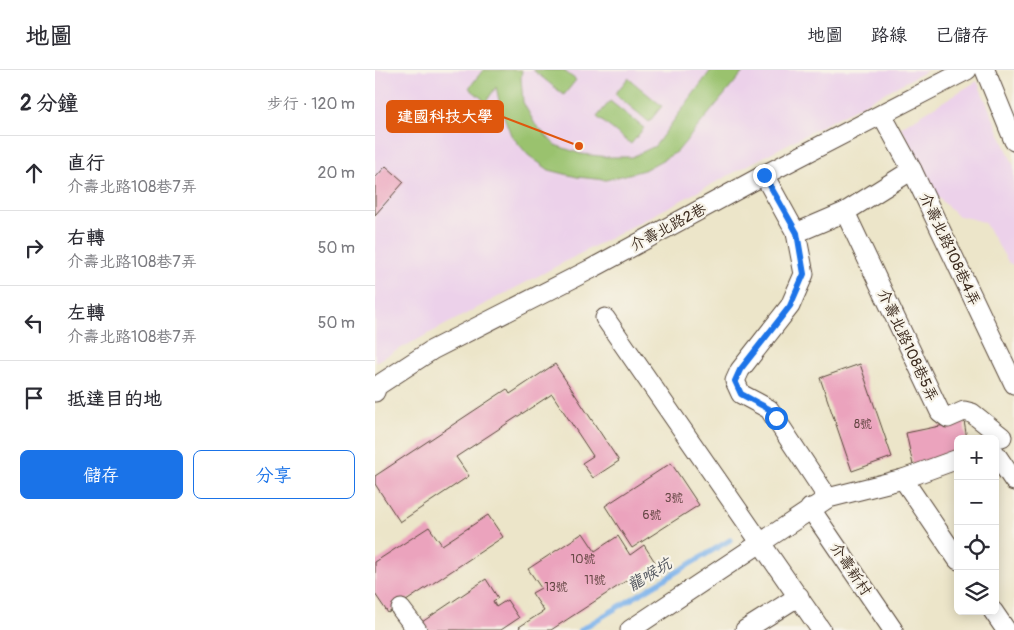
<!DOCTYPE html>
<html lang="zh-TW">
<meta charset="utf-8">
<style>
body{margin:0;font-family:Pangolin,"LXGW WenKai TC",sans-serif;background:#f2f2f3;color:#2b2b33}
.controls{position:absolute;right:15px;bottom:15px;display:grid;overflow:hidden;border-radius:8px;box-shadow:0 2px 12px #0003}
.controls button{width:45px;height:45px;display:grid;place-items:center;padding:0;border:0;border-bottom:1px solid #e1e1e2;background:#fff;color:#2b2b33;font:25px sans-serif}
.stop{position:absolute;width:15px;height:15px;margin:-11px;border:4px solid #1a73e8;border-radius:50%;background:#fff}
.stop.end{background:#1a73e8;border-color:#fff;box-shadow:0 1px 5px #0008}
.list{margin:0;padding:0;list-style:none}
h2{display:flex;justify-content:space-between;align-items:center;height:65px;margin:0;padding:0 20px;font-size:21px}
h2 small{font-size:16px;font-weight:400;color:#7c7c81}
.list li{display:grid;grid-template-columns:32px 1fr auto;gap:15px;align-items:center;box-sizing:border-box;height:75px;padding:0 20px;border-top:1px solid #e1e1e2}
.list b{display:block;font-size:19px;white-space:nowrap}
.list p{margin:0;font-size:16px;white-space:nowrap;color:#7c7c81}
.list em{font-size:16px;font-style:normal;color:#7c7c81}
.actions{display:flex;gap:10px;padding:15px 20px}
.actions a{flex:1;padding:11px 0;border:1px solid #1a73e8;border-radius:8px;text-align:center;font-size:18px;color:#1a73e8}
.actions .main{background:#1a73e8;color:#fff}
.icon{flex:none;width:28px;height:28px;fill:none;stroke:currentColor;stroke-width:2;stroke-linecap:round;stroke-linejoin:round}
.map{position:relative;flex:none;width:639px;height:560px;overflow:hidden}
header{display:flex;align-items:center;gap:30px;box-sizing:border-box;height:70px;padding:0 25px;background:#fff;border-bottom:1px solid #e1e1e2}
header strong{font-size:24px}
nav{display:flex;gap:28px;margin-inline-start:auto;font-size:18px}
main{display:flex}
aside{flex:1;background:#fff}
.map>svg:first-child{display:block}
.built{fill:#ecd1ea}
.green{fill:#9ac26e;stroke:#6a7646}
.lines{fill:none;stroke-linecap:round;stroke-linejoin:round}
.stream{stroke:#7db3ec;stroke-width:5}
.building{fill:#eba3bd}
.minor-casing{stroke:#564638;stroke-width:21}
.minor{stroke:#fff;stroke-width:19}
.route{stroke:#1a73e8;stroke-width:6}
.labels{text-anchor:middle;stroke-width:4.5;stroke-linejoin:round;paint-order:stroke}
.number-label{font-size:12px;fill:#674846}
.street-label{font-size:15px;fill:#3b2a1e;stroke:#f7f3e8}
.water-label{font-size:16px;font-style:italic;fill:#4f535c;stroke:#f7f3e8}
.leader{fill:none;stroke:#df570d;stroke-width:2}
.callout-dot{fill:#df570d;stroke:#f7f3e8;stroke-width:2}
.callout{fill:#df570d;stroke:#df570d;stroke-width:2}
.callout-label{font-size:16px;text-anchor:middle;font-weight:bold;fill:#fff}
</style>
<header>
<strong>地圖</strong>
<nav><a>地圖</a><a>路線</a><a>已儲存</a></nav>
</header>
<main>
<aside>
<h2>2 分鐘<small>步行 · 120 m</small></h2>
<ul class="list">
<li><svg class="icon" aria-label="ahead" viewBox="0 0 24 24"><path d="M12 20V5M6 11l6-6 6 6"/></svg><div><b>直行</b><p>介壽北路108巷7弄</p></div><em>20 m</em></li>
<li><svg class="icon" aria-label="right" viewBox="0 0 24 24"><path d="M7 20v-9h11M14 6l5 5-5 5"/></svg><div><b>右轉</b><p>介壽北路108巷7弄</p></div><em>50 m</em></li>
<li><svg class="icon" aria-label="left" viewBox="0 0 24 24"><path d="M17 20v-9H6M10 6l-5 5 5 5"/></svg><div><b>左轉</b><p>介壽北路108巷7弄</p></div><em>50 m</em></li>
<li><svg class="icon" aria-label="arrive" viewBox="0 0 24 24"><path d="M6 21V4h12l-3 4 3 4H6"/></svg><div><b>抵達目的地</b></div></li>
</ul>
<div class="actions"><a class="main">儲存</a><a>分享</a></div>
</aside>
<div class="map">
<svg width="639" height="560" viewBox="0 0 639 560">
<rect width="100%" height="100%" fill="#f7f3e8"/>
<filter id="ink" filterUnits="userSpaceOnUse"><feTurbulence type="fractalNoise" baseFrequency=".02" numOctaves="2"/><feDisplacementMap in="SourceGraphic" scale="10" xChannelSelector="R" yChannelSelector="G"/><feConvolveMatrix kernelMatrix="1 2 1 2 8 2 1 2 1" color-interpolation-filters="sRGB"/></filter>
<filter id="wash" filterUnits="userSpaceOnUse"><feTurbulence type="fractalNoise" baseFrequency=".0096" numOctaves="4" result="noise"/><feDisplacementMap in="SourceGraphic" scale="20" xChannelSelector="R" yChannelSelector="G"/><feGaussianBlur stdDeviation="1.12" result="paint"/><feColorMatrix in="noise" values="0 0 0 0 0 0 0 0 0 0 0 0 0 0 0 0 0 1.4 0 .05"/><feComposite in="paint" operator="in"/></filter>
<g filter="url(#wash)">
<rect width="100%" height="100%" fill="#ece5c9"/>
<g class="built">
<path d="M 0,0 L 553,0 L 0,292 Z"/>
<path d="M 602,11 L 639,96 L 639,195 L 634,193 L 609,152 L 581,145 L 561,125 L 526,57 Z"/>
</g>
<g class="green">
<path d="M 108,0 L 147,0 L 146,8 L 148,32 L 160,54 L 180,75 L 206,84 L 234,87 L 257,87 L 280,76 L 336,0 L 370,0 L 302,82 L 269,100 L 231,110 L 202,107 L 174,100 L 153,85 L 136,65 L 126,39 L 121,17 L 111,32 L 94,18 Z"/>
<path d="M 158,0 L 188,0 L 201,10 L 189,25 Z"/>
<path d="M 253,8 L 287,36 L 274,52 L 240,24 Z"/>
<path d="M 235,31 L 269,58 L 256,74 L 222,47 Z"/>
</g>
<g class="lines">
<path class="stream" d="M 205,560 L 355,470"/>
</g>
<g id="blocks">
<g class="building">
<path d="M 11,96 L 29,112 L 0,145 L 0,108 Z"/>
<path d="M 180,294 L 244,391 L 218,408 L 207,393 L 218,386 L 177,324 L 81,387 L 94,406 L 25,452 L 0,414 L 0,406 L 132,319 L 135,324 Z"/>
<path d="M 485,294 L 517,387 L 477,401 L 445,308 Z"/>
<path d="M 589,351 L 592,369 L 583,369 L 583,386 L 538,395 L 531,363 Z"/>
<path d="M 296,393 L 324,435 L 257,478 L 230,436 Z"/>
<path d="M 113,445 L 128,467 L 13,543 L 0,524 L 0,492 L 54,457 L 67,475 Z"/>
<path d="M 208,463 L 220,481 L 243,466 L 255,485 L 269,475 L 280,492 L 176,560 L 146,560 L 144,557 L 169,541 L 157,523 L 166,518 L 153,499 Z"/>
<path d="M 111,509 L 123,528 L 118,531 L 121,537 L 132,530 L 144,548 L 126,560 L 48,560 L 44,554 Z"/>
</g>
</g>
</g>
<g filter="url(#ink)">
<use href="#blocks" fill-opacity="0" stroke="#564638" stroke-width="1"/>
<g class="lines">
<defs>
<g id="minor">
<path d="M 610,0 L 639,71"/>
<path d="M 507,45 L 537,100 L 639,314"/>
<path d="M 389,105 L 421,163 L 429,204 L 415,236 L 365,300 L 360,311 L 366,324 L 394,339 L 453,428"/>
<path d="M 470,142 L 565,342 L 573,348 L 589,341 L 597,343 L 627,367"/>
<path d="M 421,163 L 470,142 L 537,100"/>
<path d="M 230,248 L 446,560"/>
<path d="M 0,322 L 2,316 L 57,280 L 216,199 L 389,105 L 592,0"/>
<path d="M 620,383 L 639,411"/>
<path d="M 528,409 L 583,490"/>
<path d="M 435,438 L 518,560"/>
<path d="M 26,539 L 42,560"/>
<path d="M 618,541 L 631,560"/>
<path d="M 255,560 L 453,428 L 528,409 L 583,389"/>
<path d="M 370,560 L 424,526"/>
</g>
</defs>
<use href="#minor" class="minor-casing"/>
<use href="#minor" class="minor"/>
</g>
</g>
<g class="lines" filter="url(#ink)">
<path class="route" d="M 389,105 L 422,163 L 429,204 L 415,236 L 365,300 L 360,311 L 366,324 L 394,339 L 401,348"/>
</g>
<g class="labels">
<g class="number-label">
<text x="488" y="358">8號</text>
<text x="299" y="432">3號</text>
<text x="277" y="449">6號</text>
<text x="208" y="493">10號</text>
<text x="220" y="514">11號</text>
<text x="181" y="521">13號</text>
</g>
<g class="street-label">
<text transform="translate(293 157) rotate(-28)" y="5">介壽北路2巷</text>
<text transform="translate(575 179) rotate(65)" y="5">介壽北路108巷4弄</text>
<text transform="translate(533 275) rotate(65)" y="5">介壽北路108巷5弄</text>
<text transform="translate(476 499) rotate(56)" y="5">介壽新村</text>
</g>
<g class="water-label">
<text transform="translate(274 504) rotate(-31)" y="6">龍喉坑</text>
</g>
</g>
<path class="leader" d="M204 76L128 47"/>
<circle class="callout-dot" cx="204" cy="76" r="5"/>
<rect class="callout" x="12" y="31" width="116" height="31" rx="5"/>
<g class="callout-label">
<text x="70" y="52">建國科技大學</text>
</g>
</svg>
<div class="controls">
<button>+</button>
<button>−</button>
<button><svg class="icon" aria-label="locate" viewBox="0 0 24 24"><circle cx="12" cy="12" r="6"/><path d="M12 2v4M12 18v4M2 12h4M18 12h4"/></svg></button>
<button><svg class="icon" aria-label="layers" viewBox="0 0 24 24"><path d="M12 4l9 5-9 5-9-5zM3 14l9 5 9-5"/></svg></button>
</div>
<div class="stop" style="left:401px;top:348px"></div>
<div class="stop end" style="left:389px;top:105px"></div>
</div>
</main>
